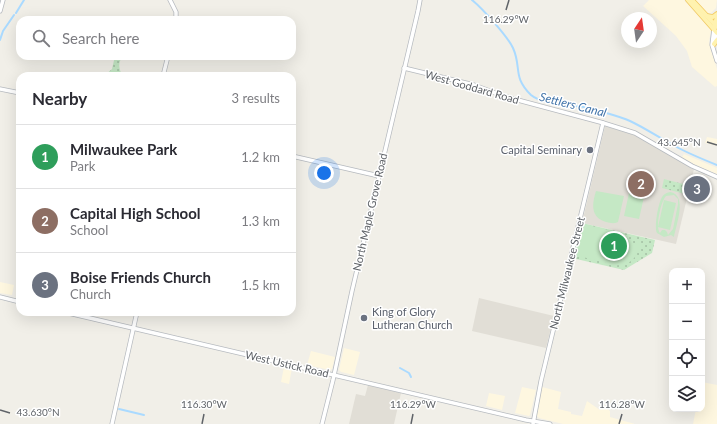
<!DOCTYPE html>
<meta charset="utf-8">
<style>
body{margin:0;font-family:Lato,sans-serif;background:#f2f2f3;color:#2b2b33}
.controls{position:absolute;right:12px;bottom:12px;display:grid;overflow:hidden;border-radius:8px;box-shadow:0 4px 16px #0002}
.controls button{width:36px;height:36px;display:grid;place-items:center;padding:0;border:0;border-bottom:1px solid #e1e1e2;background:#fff;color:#2b2b33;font:20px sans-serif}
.compass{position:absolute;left:621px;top:12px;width:36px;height:36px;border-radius:50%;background:#fff;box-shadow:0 4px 16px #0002;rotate:13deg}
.you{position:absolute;left:324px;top:173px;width:14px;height:14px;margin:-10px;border:3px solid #fff;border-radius:50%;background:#1a73e8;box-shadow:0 0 0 6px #1a73e833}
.badge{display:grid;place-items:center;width:26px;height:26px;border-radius:50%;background:#ea4335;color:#fff;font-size:13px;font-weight:700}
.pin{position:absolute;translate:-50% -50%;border:2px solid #fff;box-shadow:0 1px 4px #0006}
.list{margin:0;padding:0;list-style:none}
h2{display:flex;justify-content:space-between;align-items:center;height:52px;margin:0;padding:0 16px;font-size:17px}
h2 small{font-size:13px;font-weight:400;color:#7c7c81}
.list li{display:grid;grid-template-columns:26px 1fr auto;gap:12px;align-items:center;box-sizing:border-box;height:64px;padding:0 16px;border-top:1px solid #e1e1e2}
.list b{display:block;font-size:15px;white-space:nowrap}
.list p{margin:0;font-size:13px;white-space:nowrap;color:#7c7c81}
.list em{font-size:13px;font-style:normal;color:#7c7c81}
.icon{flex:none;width:22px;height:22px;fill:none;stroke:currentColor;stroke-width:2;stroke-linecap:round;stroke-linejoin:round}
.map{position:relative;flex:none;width:717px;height:424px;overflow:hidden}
.search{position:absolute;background:#fff;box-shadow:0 4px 16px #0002;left:16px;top:16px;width:280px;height:44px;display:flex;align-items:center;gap:10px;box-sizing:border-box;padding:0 14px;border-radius:12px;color:#7c7c81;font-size:15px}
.panel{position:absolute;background:#fff;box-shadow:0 4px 16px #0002;left:16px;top:72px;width:280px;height:244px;border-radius:12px}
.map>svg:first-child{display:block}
.commercial{fill:#fef7e0}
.education{fill:#e1ded6}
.grass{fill:url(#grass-dots)}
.garden{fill:#c5e8c5;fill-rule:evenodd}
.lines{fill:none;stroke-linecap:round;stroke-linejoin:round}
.canal{stroke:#aadaff;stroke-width:2}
.secondary-casing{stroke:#b6babf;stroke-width:5}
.primary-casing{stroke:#f2c960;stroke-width:5.5}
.secondary{stroke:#fff;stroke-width:3.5}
.primary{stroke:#fff2af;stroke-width:4}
.ticks{fill:none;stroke:#5f6368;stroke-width:1.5}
.worship-dot{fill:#6b7280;stroke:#fff;stroke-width:1.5}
.labels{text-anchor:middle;stroke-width:3;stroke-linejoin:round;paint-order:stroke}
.street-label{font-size:11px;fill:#5f6368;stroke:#fff}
.worship-label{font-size:11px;fill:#5b616d;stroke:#fff;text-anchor:end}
.water-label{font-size:12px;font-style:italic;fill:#4174aa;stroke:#fff}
.ticks-label{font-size:10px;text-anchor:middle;fill:#5f6368;stroke:#fff;stroke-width:3;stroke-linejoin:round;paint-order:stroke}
</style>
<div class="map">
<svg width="717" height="424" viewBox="0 0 717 424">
<defs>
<pattern id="grass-dots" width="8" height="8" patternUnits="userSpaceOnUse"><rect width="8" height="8" fill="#c5e8c5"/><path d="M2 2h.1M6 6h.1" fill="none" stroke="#a3c0a4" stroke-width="1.8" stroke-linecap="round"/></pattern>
</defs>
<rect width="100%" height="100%" fill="#f1efe8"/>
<g class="commercial">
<path d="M 649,0 L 684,0 L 711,30 L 709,42 L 717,69 L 717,86 L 715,87 L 692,67 L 687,51 L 676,36 L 643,6 Z"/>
<path d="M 694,0 L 717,0 L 716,8 L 711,13 L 706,13 Z"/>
<path d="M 707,137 L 717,139 L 717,146 L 705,143 Z"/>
<path d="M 684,154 L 717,168 L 717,174 L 695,165 L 682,157 Z"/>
<path d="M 0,282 L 14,285 L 12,295 L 0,293 Z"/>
<path d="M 344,348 L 360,352 L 354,375 L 341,372 L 339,370 Z"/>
<path d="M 311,351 L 335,357 L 332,369 L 330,370 L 307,365 Z"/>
<path d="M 284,367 L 292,368 L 289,384 L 281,382 Z"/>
<path d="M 702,382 L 717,385 L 717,424 L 693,424 L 696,409 L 702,409 Z"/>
<path d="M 522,387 L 536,390 L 530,415 L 529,416 L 515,413 Z"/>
<path d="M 542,387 L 561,392 L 558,409 L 571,412 L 571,414 L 582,416 L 587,401 L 600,410 L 604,405 L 610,411 L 610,417 L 635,424 L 563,424 L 539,418 L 537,416 L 537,408 Z"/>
<path d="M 489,393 L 505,396 L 502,410 L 486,406 Z"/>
</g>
<g class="education">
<path d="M 605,126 L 637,136 L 694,169 L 676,244 L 582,223 Z"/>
<path d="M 479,298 L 554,316 L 546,348 L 472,331 Z"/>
<path d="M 368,385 L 401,393 L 394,424 L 349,424 L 356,394 L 365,396 Z"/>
</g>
<g class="grass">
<path d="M 115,56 L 124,56 C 117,61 119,69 122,75 L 124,76 L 104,76 L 112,69 Z"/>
<path d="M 664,179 L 687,185 L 685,194 L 662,188 Z"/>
<path d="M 582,223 L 655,240 L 652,253 L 624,270 L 572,258 L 577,236 Z"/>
</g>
<g class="garden">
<path d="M 596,191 L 624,196 L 618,222 C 614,224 610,223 606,222 C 590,217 592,204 596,191 Z"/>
<path d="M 670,192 C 688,195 676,225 674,237 L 671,235 L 664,237 L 657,233 C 654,227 658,204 662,197 C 664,194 666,193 670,192 ZM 666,196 L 674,195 L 678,199 L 678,204 L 673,229 L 668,235 L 667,232 L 665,230 L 662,230 L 660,233 C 655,227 661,201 666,196 Z"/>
<path d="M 629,193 L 644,197 L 639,219 L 624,216 Z"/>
<path d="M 664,200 L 676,203 L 670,230 L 658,227 Z"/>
<path d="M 583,224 L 613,231 L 614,233 L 607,263 L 606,263 L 575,255 L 582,225 Z"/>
<path d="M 614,239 L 640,245 C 636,262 625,268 609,264 Z"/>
</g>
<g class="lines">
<g class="canal">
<path d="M 472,0 C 482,8 508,37 513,48 C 522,68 512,76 531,95 C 544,106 576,104 593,109 C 605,113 619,116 630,121 C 645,128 658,137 673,145 C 687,153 702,159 717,165"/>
<path d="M 16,13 L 24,0"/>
<path d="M 0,40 L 3,31 L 14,15"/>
<path d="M 400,368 L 409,373 L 411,377"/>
<path d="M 119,409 L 144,415"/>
</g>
<defs>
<g id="secondary">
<path d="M 170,0 L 176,12 L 176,20"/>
<path d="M 0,11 L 3,0"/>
<path d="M 714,29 L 712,45 L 717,61"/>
<path d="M 714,44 L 716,32"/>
<path d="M 404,68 L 474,85 L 503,96 L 600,122 L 635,133 L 692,166 L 717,177"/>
<path d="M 163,76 L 168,56"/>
<path d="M 0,89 L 20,93"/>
<path d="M 292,156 L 379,176"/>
<path d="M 0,297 L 20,302"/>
<path d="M 64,312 L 526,420 L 550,424"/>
<path d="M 112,424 L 137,312"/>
<path d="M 322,424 L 333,380 L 352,291 L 418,11 L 420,0"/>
<path d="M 533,424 L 541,381 L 603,123"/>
</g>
<g id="primary">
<path d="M 688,0 L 717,33"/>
<path d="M 692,0 L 717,27"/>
<path d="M 707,16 L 713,17 L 717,14"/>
<path d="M 714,27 L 717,17"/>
<path d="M 714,44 L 717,40"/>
</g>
</defs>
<use href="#secondary" class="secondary-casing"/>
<use href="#primary" class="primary-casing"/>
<use href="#secondary" class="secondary"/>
<use href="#primary" class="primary"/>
</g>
<path class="ticks" d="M 506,10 L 509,0M 707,142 L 717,145M 0,410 L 10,413M 202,424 L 204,414M 411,424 L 413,414M 619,424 L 622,414"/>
<g class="worship-dot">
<circle cx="590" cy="150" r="4"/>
<circle cx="364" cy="318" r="4"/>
</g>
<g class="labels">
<g class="street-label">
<text transform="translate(472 87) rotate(16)" y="4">West Goddard Road</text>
<text transform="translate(370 212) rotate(-77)" y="4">North Maple Grove Road</text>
<text transform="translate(567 273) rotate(-76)" y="4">North Milwaukee Street</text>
<text transform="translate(287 364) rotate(13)" y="4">West Ustick Road</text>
</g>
<g class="worship-label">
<text x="582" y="154">Capital Seminary</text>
<text x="372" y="316" text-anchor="start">King of Glory<tspan x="372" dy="13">Lutheran Church</tspan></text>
</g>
<g class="water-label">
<text transform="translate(573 105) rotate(14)" y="4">Settlers Canal</text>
</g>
</g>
<g class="ticks-label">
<text x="506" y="23">116.29°W</text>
<text x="679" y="146">43.645°N</text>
<text x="204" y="408">116.30°W</text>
<text x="413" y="408">116.29°W</text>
<text x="622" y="408">116.28°W</text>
<text x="38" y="416">43.630°N</text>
</g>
</svg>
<div class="controls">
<button>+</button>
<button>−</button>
<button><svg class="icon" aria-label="locate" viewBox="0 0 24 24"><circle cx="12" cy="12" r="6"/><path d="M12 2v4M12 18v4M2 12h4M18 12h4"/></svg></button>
<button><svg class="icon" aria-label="layers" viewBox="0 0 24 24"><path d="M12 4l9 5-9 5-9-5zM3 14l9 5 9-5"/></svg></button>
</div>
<svg class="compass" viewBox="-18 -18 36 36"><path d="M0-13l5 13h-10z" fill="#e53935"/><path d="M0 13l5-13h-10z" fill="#7c7c81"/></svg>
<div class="you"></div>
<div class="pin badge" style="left:614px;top:246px;background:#2e9e5b">1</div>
<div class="pin badge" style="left:641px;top:184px;background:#8d6e63">2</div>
<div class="pin badge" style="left:697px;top:189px;background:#6b7280">3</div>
<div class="search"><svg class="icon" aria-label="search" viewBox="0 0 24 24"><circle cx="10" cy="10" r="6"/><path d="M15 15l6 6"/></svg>Search here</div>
<section class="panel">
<h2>Nearby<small>3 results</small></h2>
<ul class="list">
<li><span class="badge" style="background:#2e9e5b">1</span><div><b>Milwaukee Park</b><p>Park</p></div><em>1.2 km</em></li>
<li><span class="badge" style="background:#8d6e63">2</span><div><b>Capital High School</b><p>School</p></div><em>1.3 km</em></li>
<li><span class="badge" style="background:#6b7280">3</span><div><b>Boise Friends Church</b><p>Church</p></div><em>1.5 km</em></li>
</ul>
</section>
</div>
